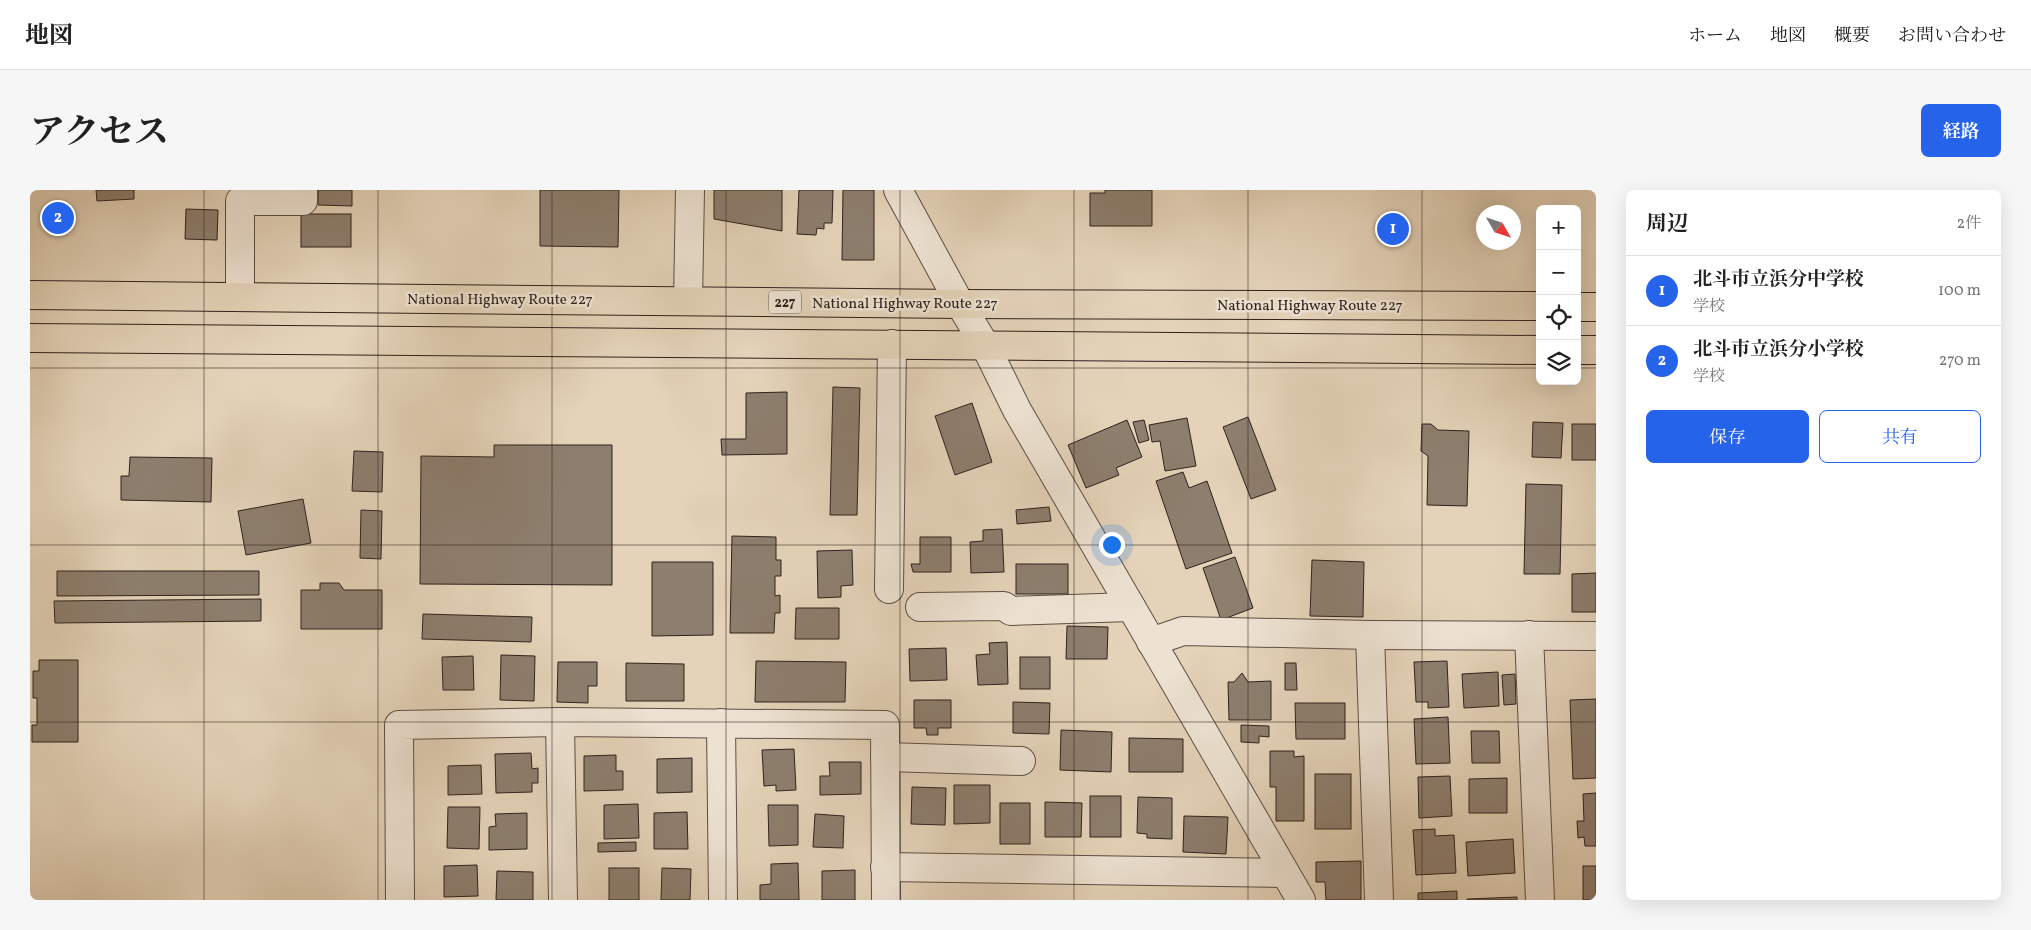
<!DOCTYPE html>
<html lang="ja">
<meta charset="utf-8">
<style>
body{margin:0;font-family:Vollkorn,"Noto Serif JP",serif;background:#f6f6f6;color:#222}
.controls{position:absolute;right:15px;top:15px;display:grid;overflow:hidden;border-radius:8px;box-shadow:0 5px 20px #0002}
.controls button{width:45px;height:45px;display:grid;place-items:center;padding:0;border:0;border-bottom:1px solid #e0e0e0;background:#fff;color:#222;font:25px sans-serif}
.compass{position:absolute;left:1446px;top:15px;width:45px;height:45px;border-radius:50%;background:#fff;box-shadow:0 5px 20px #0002;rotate:129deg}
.you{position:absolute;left:1081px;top:354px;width:18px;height:18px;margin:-12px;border:4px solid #fff;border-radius:50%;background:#1a73e8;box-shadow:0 0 0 8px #1a73e833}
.badge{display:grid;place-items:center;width:32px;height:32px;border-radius:50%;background:#2563eb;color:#fff;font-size:16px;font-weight:700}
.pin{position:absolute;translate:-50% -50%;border:2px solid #fff;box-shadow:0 1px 5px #0006}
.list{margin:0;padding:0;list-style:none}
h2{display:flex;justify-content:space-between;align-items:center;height:65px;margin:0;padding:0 20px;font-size:21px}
h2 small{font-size:16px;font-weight:400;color:#767676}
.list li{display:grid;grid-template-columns:32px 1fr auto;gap:15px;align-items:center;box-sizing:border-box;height:70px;padding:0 20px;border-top:1px solid #e0e0e0}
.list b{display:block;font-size:19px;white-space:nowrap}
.list p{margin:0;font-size:16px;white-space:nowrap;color:#767676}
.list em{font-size:16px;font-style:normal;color:#767676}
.actions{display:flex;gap:10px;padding:15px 20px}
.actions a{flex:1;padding:11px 0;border:1px solid #2563eb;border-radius:8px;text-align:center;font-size:18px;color:#2563eb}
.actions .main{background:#2563eb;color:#fff}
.icon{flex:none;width:28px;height:28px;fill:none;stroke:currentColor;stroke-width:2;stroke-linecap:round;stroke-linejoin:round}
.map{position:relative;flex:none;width:1566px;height:710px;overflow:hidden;border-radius:8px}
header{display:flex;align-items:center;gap:30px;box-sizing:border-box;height:70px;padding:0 25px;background:#fff;border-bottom:1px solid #e0e0e0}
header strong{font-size:24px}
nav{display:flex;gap:28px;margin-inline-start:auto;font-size:18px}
.intro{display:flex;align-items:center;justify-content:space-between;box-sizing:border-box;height:120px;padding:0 30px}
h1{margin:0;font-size:35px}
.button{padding:12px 22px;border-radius:8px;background:#2563eb;color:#fff;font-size:18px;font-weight:700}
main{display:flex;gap:30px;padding:0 30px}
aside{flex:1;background:#fff;border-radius:8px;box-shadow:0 5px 20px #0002}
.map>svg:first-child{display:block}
.building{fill:#8d7e6e;stroke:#2e221d}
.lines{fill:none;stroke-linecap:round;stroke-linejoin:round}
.minor-casing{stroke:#5c4e44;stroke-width:30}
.highway-casing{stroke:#2e221d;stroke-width:30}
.minor{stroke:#ede2d2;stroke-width:28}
.highway{stroke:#e4d3b9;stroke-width:28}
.grid{fill:none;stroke:#2e221d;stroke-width:1;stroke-opacity:0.55}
.labels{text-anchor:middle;stroke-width:5;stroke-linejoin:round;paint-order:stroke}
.shield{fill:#ede2d2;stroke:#675c53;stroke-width:1}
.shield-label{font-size:14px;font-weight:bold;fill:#2e221d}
.street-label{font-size:15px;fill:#2e221d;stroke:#ede2d2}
</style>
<header>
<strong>地図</strong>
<nav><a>ホーム</a><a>地図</a><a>概要</a><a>お問い合わせ</a></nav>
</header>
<div class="intro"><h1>アクセス</h1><a class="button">経路</a></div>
<main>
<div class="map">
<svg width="1566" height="710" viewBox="0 0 1566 710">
<rect width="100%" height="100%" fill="#e4d3b9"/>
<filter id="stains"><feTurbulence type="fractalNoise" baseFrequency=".004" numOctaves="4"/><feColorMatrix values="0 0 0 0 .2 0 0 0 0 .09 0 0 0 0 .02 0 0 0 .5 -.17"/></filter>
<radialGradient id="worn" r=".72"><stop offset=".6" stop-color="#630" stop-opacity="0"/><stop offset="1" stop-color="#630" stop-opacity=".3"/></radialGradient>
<g class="building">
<path d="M 66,0 L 104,0 L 104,9 L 67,11 Z"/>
<path d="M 288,0 L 322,0 L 322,16 L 288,15 Z"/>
<path d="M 510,0 L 589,0 L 588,57 L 510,56 Z"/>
<path d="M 684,0 L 752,0 L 752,41 L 684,29 Z"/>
<path d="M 769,0 L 803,0 L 802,33 L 794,33 L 794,39 L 787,38 L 786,45 L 767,44 Z"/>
<path d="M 813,0 L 844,0 L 844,70 L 812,70 Z"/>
<path d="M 1075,0 L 1122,0 L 1122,36 L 1060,36 L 1060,3 L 1075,3 Z"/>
<path d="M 156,19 L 188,20 L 187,50 L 155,49 Z"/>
<rect x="271" y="24" width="50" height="33"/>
<path d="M 803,197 L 830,198 L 827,325 L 800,325 Z"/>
<path d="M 757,202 L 757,264 L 692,265 L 691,249 L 716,249 L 716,203 Z"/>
<path d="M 942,213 L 962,272 L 925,285 L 905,226 Z"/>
<path d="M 1218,227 L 1246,300 L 1221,309 L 1193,237 Z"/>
<path d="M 1157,228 L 1166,276 L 1135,281 L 1130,251 L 1122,252 L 1119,235 Z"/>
<path d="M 1097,230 L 1112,267 L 1086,278 L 1089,285 L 1056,298 L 1038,255 Z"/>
<path d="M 1114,230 L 1119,250 L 1109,253 L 1103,232 Z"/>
<path d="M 1503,232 L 1533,233 L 1531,268 L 1502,267 Z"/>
<path d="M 1392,234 L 1401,234 L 1408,240 L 1439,241 L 1437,316 L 1397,315 L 1398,266 L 1391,261 Z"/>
<rect x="1542" y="234" width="24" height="36"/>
<path d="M 464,255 L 582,255 L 582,395 L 390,394 L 391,266 L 464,267 Z"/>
<path d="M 324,261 L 353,262 L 352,302 L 322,301 Z"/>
<path d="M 100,267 L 182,268 L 181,312 L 91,310 L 91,286 L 99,286 Z"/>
<path d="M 1153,282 L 1159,298 L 1177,291 L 1202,363 L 1156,379 L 1126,291 Z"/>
<path d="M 1496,294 L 1532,295 L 1530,384 L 1494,384 Z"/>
<path d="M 273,309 L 281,353 L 216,365 L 208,321 Z"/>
<path d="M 1019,317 L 1021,331 L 987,334 L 986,320 Z"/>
<path d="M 331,320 L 352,321 L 351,369 L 330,368 Z"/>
<path d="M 972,339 L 974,382 L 941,383 L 940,352 L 953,351 L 953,340 Z"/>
<path d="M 702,346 L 746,347 L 746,370 L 751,370 L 751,386 L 745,386 L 745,406 L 750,405 L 750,423 L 745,423 L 744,443 L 700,443 Z"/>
<path d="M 890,347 L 921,347 L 921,382 L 883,382 L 881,374 L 890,374 Z"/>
<path d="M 822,360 L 823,395 L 811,396 L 811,407 L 788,408 L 787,361 Z"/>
<path d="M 1205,367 L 1223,418 L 1191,430 L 1173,378 Z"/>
<path d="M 1282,370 L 1334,372 L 1333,427 L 1280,426 Z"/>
<path d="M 622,372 L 683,372 L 683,445 L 622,446 Z"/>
<rect x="986" y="374" width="52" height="30"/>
<path d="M 27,381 L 229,381 L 229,405 L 27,406 Z"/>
<path d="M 1566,383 L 1566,422 L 1542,422 L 1542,384 Z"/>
<path d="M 290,393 L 309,393 L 314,400 L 352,400 L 352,439 L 271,439 L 271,400 L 290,400 Z"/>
<path d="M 231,409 L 231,431 L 25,433 L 24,411 Z"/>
<path d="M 766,418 L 809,418 L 809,449 L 765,449 Z"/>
<path d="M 393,424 L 502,427 L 501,452 L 392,449 Z"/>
<path d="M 1037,436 L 1078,437 L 1077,469 L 1036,469 Z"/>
<path d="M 977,452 L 978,494 L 948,495 L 946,465 L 960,464 L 959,453 Z"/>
<path d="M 916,458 L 917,490 L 880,491 L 879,459 Z"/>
<path d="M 471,465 L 505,466 L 504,511 L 470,510 Z"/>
<path d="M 443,466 L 444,500 L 413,500 L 412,467 Z"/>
<rect x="990" y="467" width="30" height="32"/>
<path d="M 9,470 L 48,470 L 48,552 L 2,552 L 2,535 L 7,535 L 7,508 L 3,508 L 3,481 L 9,481 Z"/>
<path d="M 726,471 L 816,472 L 815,512 L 725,512 Z"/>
<path d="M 1417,471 L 1419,517 L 1398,518 L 1398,512 L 1386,512 L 1384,472 Z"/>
<path d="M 528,472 L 567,472 L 567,496 L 558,496 L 558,513 L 527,512 Z"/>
<path d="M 596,473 L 654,474 L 654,511 L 596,511 Z"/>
<path d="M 1255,473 L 1266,473 L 1267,500 L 1255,500 Z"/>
<path d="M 1468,482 L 1469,516 L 1434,518 L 1432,484 Z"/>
<path d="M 1212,483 L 1218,492 L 1241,491 L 1241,530 L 1199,530 L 1198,492 L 1204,492 Z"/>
<path d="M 1485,484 L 1486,514 L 1474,515 L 1472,485 Z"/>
<path d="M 1566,509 L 1566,588 L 1543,589 L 1540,510 Z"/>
<path d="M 884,510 L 921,510 L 921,538 L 908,538 L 908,545 L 897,545 L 896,538 L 884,538 Z"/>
<path d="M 983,512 L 1020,513 L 1019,544 L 983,543 Z"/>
<path d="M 1265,513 L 1315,513 L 1315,549 L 1266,549 Z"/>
<path d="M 1418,527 L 1420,573 L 1386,574 L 1384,529 Z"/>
<path d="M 1211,535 L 1239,536 L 1239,547 L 1229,546 L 1229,553 L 1211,552 Z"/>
<path d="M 1031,540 L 1082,542 L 1081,582 L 1030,580 Z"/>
<path d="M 1441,541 L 1469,541 L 1470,573 L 1442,573 Z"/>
<path d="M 1099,548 L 1153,549 L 1153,582 L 1099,582 Z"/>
<path d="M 764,559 L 766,600 L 746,601 L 746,595 L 734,596 L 732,560 Z"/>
<path d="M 1240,561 L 1264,561 L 1264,567 L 1274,566 L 1274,631 L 1246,631 L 1246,597 L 1240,597 Z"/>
<path d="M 501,563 L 502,579 L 508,578 L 508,593 L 502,593 L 502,602 L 466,603 L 465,564 Z"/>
<path d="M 586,565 L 586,581 L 593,581 L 593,600 L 554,601 L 554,566 Z"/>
<path d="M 662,568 L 662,602 L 627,603 L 627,569 Z"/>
<path d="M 799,572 L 831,572 L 831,604 L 790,605 L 790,586 L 800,586 Z"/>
<path d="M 451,575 L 452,604 L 418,605 L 418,576 Z"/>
<rect x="1285" y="584" width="36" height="55"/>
<path d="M 1420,586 L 1422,626 L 1389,628 L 1388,587 Z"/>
<path d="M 1477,588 L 1477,623 L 1439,623 L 1439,589 Z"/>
<path d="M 924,595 L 960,595 L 960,633 L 924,634 Z"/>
<path d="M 882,597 L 916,598 L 915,635 L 881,634 Z"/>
<path d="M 1566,603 L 1566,656 L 1555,656 L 1554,647 L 1548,648 L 1547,631 L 1554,631 L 1553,604 Z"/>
<rect x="1060" y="606" width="31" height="41"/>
<path d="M 1108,607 L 1142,608 L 1142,649 L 1117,648 L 1117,644 L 1107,643 Z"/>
<path d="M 1015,612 L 1052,613 L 1051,647 L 1015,647 Z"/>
<rect x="970" y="613" width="30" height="41"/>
<path d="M 608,614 L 609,648 L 574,649 L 574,615 Z"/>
<path d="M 738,615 L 768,615 L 768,655 L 739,656 Z"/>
<path d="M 418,617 L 450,617 L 449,659 L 417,658 Z"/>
<path d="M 657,622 L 658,659 L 624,659 L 624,623 Z"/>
<path d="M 497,623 L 497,659 L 459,660 L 459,637 L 466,636 L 465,624 Z"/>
<path d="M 785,624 L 814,626 L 813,658 L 783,657 Z"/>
<path d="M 1154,626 L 1198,627 L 1196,664 L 1153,662 Z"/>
<path d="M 1405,639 L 1405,646 L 1424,645 L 1426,683 L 1386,685 L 1383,640 Z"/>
<path d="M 1483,649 L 1485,683 L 1438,686 L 1436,652 Z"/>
<path d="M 606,652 L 606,661 L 568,662 L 568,653 Z"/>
<path d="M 1331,671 L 1331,710 L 1296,710 L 1295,692 L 1286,692 L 1286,672 Z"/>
<path d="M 768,673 L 769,710 L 730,710 L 730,695 L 741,694 L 741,674 Z"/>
<path d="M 447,675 L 448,706 L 414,707 L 414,676 Z"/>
<rect x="1553" y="676" width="13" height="34"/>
<rect x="579" y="678" width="30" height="32"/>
<path d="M 632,678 L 661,679 L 660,710 L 631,710 Z"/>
<path d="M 825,680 L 825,710 L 792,710 L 792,681 Z"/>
<path d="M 467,681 L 503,682 L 503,710 L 466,710 Z"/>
<path d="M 1427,701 L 1427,710 L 1388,710 L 1388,703 Z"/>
<path d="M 1487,707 L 1487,710 L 1437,710 L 1437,709 Z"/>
</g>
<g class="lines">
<defs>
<g id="minor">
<path d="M 868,0 L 930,114 L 955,155 L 987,220 L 1271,710"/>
<path d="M 210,107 L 210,11 L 273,11 L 273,0"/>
<path d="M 658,111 L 660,0"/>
<path d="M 859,399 L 862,154"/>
<path d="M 890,417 L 974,416 L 981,421 L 1101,417"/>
<path d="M 1340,445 L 1349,710"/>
<path d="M 1499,445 L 1510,710"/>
<path d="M 1121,452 L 1153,441 L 1340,445 L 1566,446"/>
<path d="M 530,532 L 533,710"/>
<path d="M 691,533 L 693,710"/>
<path d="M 855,567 L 991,571"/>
<path d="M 855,677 L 1255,683"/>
<path d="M 370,710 L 369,535 L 530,532 L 855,535 L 856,710"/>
</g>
<g id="highway">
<path d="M 0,105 L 930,114 L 1510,116"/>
<path d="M 1547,117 L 1566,117"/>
<path d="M 0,148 L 1510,160"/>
<path d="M 1547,160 L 1566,160"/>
</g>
</defs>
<use href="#minor" class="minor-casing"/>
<use href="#highway" class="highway-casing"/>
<use href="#minor" class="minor"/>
<use href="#highway" class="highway"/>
</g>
<path class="grid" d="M 174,0 L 174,710M 348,0 L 348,710M 522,0 L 522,710M 696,0 L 696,710M 870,0 L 870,710M 1044,0 L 1044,710M 1218,0 L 1218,710M 1392,0 L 1392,710M 0,178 L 1510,178M 1547,178 L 1566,178M 0,355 L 1566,355M 0,532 L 1566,532"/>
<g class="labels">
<rect class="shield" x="739" y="100.5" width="32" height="23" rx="4"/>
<g class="shield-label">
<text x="755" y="117">227</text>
</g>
<g class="street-label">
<text x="470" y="114">National Highway Route 227</text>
<text x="875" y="118">National Highway Route 227</text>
<text x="1280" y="120">National Highway Route 227</text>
</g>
</g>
<rect width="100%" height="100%" filter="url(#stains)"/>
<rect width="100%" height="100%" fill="url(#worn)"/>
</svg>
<div class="controls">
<button>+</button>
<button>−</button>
<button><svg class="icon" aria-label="locate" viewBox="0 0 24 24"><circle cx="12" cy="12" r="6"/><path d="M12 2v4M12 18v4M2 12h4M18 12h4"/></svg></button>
<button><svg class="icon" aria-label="layers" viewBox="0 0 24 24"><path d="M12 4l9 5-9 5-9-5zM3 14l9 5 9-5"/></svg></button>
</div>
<svg class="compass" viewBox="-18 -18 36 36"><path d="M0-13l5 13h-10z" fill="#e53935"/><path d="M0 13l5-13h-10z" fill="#767676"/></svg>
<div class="you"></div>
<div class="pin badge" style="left:1363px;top:39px">1</div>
<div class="pin badge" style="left:28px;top:28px">2</div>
</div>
<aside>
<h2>周辺<small>2件</small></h2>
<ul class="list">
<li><span class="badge">1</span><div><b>北斗市立浜分中学校</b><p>学校</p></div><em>100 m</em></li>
<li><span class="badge">2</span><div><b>北斗市立浜分小学校</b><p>学校</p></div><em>270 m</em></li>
</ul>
<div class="actions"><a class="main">保存</a><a>共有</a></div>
</aside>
</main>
